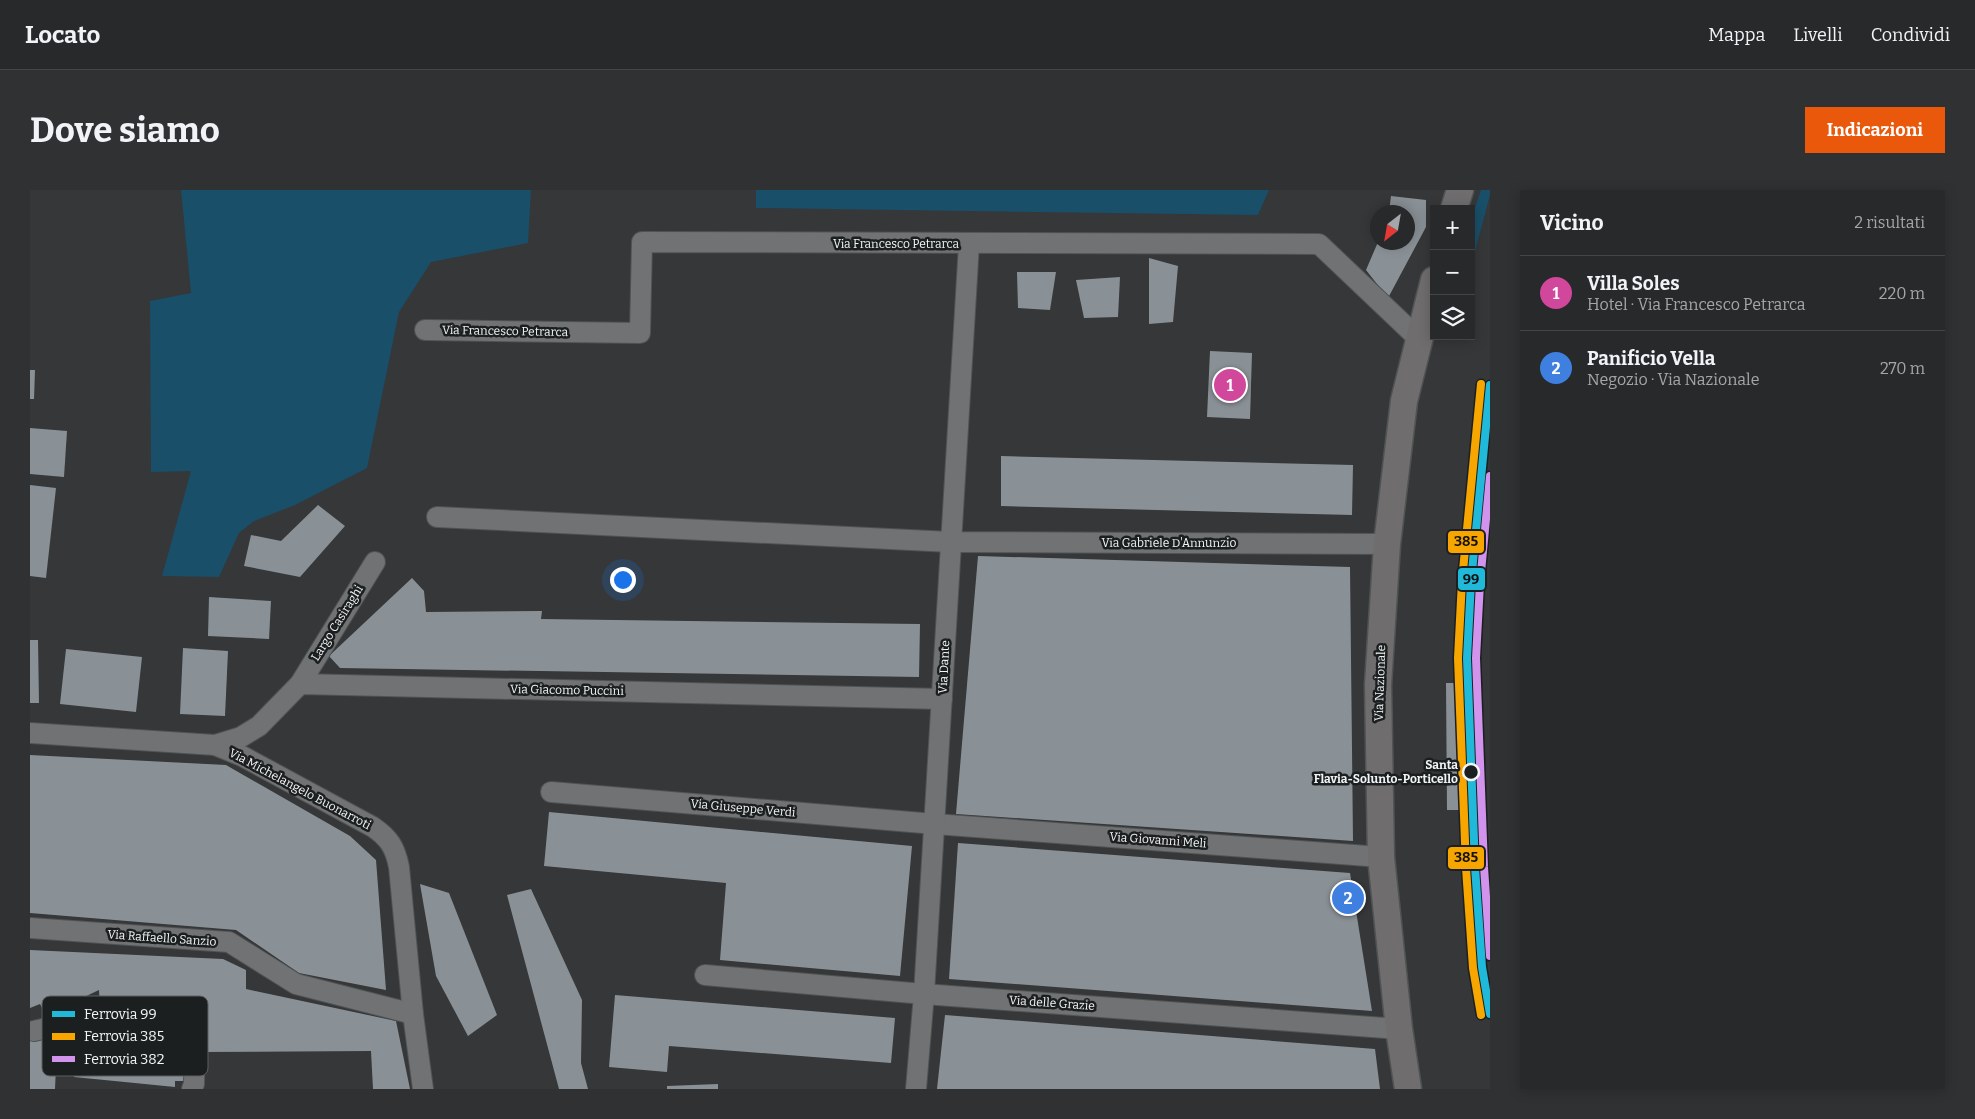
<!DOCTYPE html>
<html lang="it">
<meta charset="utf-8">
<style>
body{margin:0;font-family:Bitter,serif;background:#303133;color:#f1f3f6}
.controls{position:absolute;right:15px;top:15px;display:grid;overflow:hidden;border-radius:0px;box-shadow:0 2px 12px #0003}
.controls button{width:45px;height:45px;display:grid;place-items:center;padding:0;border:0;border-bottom:1px solid #444547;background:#28292b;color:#f1f3f6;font:25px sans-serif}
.compass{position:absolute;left:1340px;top:15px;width:45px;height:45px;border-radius:50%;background:#28292b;box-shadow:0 2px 12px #0003;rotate:211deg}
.you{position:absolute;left:592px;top:389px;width:18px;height:18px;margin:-12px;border:4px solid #fff;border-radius:50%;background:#1a73e8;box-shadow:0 0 0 8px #1a73e833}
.badge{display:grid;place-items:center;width:32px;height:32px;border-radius:50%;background:#ea580c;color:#fff;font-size:16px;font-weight:700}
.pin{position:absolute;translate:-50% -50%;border:2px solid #fff;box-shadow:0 1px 5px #0006}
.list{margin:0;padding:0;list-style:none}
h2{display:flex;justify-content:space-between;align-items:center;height:65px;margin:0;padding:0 20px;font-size:21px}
h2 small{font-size:16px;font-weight:400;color:#a5a6a9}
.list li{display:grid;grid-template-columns:32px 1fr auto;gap:15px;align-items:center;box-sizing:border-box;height:75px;padding:0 20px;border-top:1px solid #444547}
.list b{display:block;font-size:19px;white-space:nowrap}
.list p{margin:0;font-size:16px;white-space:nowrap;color:#a5a6a9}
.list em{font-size:16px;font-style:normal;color:#a5a6a9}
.icon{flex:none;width:28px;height:28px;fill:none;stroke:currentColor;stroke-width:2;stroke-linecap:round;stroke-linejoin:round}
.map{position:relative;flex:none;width:1460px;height:899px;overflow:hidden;border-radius:0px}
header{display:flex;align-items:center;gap:30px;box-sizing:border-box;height:70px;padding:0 25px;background:#28292b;border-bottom:1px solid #444547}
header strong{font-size:24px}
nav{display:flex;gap:28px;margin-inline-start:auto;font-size:18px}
.intro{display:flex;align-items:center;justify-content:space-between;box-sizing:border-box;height:120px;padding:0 30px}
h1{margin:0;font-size:35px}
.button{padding:12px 22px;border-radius:0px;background:#ea580c;color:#fff;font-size:18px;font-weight:700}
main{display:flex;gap:30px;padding:0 30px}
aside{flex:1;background:#28292b;border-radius:0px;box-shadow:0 2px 12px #0003}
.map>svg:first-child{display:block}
.green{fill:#194f69}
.building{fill:#8a9196}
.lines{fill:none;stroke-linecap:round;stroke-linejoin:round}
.minor-casing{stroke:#505354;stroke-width:22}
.major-casing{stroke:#505354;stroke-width:29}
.path{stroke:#727374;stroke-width:3;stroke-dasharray:2.5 4;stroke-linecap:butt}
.minor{stroke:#707273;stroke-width:20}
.major{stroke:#706d6e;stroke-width:26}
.rail-1-casing{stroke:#1c1f20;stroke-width:11}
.rail-2-casing{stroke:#1c1f20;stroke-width:11}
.rail-3-casing{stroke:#1c1f20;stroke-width:11}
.rail-1{stroke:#20b9da;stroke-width:8}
.rail-2{stroke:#f7a600;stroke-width:8}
.rail-3{stroke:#d193ec;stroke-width:8}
.stop-dot{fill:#1c1f20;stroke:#f2f5f7;stroke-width:2.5}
.labels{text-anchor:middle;stroke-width:5;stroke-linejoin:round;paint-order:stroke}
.street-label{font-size:12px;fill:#f2f5f7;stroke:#1c1f20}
.stop-label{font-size:12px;font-weight:bold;fill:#f2f5f7;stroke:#1c1f20;text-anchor:end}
.key{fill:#1c1f20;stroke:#5c5f60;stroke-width:1}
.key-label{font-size:14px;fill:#f2f5f7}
.line-badge{stroke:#1c1f20;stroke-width:2}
.pale-badge-label{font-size:14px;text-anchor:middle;font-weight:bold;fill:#111}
</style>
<header>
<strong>Locato</strong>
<nav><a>Mappa</a><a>Livelli</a><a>Condividi</a></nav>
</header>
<div class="intro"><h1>Dove siamo</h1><a class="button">Indicazioni</a></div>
<main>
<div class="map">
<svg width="1460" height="899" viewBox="0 0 1460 899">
<rect width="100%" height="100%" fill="#353739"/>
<g class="green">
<path d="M 151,0 L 501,0 L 498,53 L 401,72 L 369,122 L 337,278 L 265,315 L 224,331 L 209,343 L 189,387 L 132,386 L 161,281 L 121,282 L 120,111 L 161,103 Z"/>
<path d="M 726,0 L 1239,0 L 1228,25 L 726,18 Z"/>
<path d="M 1451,0 L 1460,0 L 1460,5 L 1441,76 L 1441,29 Z"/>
</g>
<g class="building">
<path d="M 1361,6 L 1396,10 L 1396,37 L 1358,108 L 1336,80 L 1348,52 L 1378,52 L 1378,22 L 1359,22 Z"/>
<path d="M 1119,68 L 1148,76 L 1143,132 L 1119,134 Z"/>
<path d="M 987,82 L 1026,82 L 1020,120 L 988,118 Z"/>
<path d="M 1090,87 L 1088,127 L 1054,128 L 1046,90 Z"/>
<path d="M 1180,161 L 1222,163 L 1220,229 L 1177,227 Z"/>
<path d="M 0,180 L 5,180 L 4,209 L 0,209 Z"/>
<path d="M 0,238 L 37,241 L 34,287 L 0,284 Z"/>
<path d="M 971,266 L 1323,275 L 1322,325 L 971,316 Z"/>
<path d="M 0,295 L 26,298 L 16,388 L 0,386 Z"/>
<path d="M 288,315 L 315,336 L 270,387 L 214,376 L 221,345 L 251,351 Z"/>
<path d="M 948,366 L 1320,377 L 1323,651 L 926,624 Z"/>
<path d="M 382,388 L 394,401 L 396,422 L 512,421 L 511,429 L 890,434 L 889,487 L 310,478 L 299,466 Z"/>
<path d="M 179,407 L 241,411 L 239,449 L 178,446 Z"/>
<path d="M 0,450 L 8,450 L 9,513 L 0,513 Z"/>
<path d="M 153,458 L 198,461 L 195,526 L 150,524 Z"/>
<path d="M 36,459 L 112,467 L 106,522 L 30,514 Z"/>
<path d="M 1416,493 L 1435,493 L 1436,620 L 1417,620 Z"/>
<path d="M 0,565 L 196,575 L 320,646 L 346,670 L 356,800 L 269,783 L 206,740 L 0,723 Z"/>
<path d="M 519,622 L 882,656 L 870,786 L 690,770 L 696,693 L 514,676 Z"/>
<path d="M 928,653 L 1320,683 L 1342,821 L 919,789 Z"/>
<path d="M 390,694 L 419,703 L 467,825 L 438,846 L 406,786 Z"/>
<path d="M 501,699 L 552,810 L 551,873 L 558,899 L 529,899 L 477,705 Z"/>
<path d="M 0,760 L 193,769 L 216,780 L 216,799 L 366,831 L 380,899 L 343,899 L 341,861 L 173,862 L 176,831 L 70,819 L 69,800 L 16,825 L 10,814 L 0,818 Z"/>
<path d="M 585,805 L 865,828 L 861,873 L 639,856 L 637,882 L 579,877 Z"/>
<path d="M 915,825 L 1345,859 L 1350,899 L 907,899 Z"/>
<path d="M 43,841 L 158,851 L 155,891 L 145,891 L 145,897 L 44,887 L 44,879 L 26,877 L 25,899 L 0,899 L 0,848 L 43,850 Z"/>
<path d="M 688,894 L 688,899 L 637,899 L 637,896 Z"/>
</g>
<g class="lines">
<defs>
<g id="minor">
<path d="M 395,140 L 610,143 L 612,52 L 1289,54 L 1389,149"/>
<path d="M 407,327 L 921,352 L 1357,354"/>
<path d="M 270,494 L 345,372"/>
<path d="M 0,543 L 185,555 L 212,566 L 343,637 C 359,648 365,657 369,677 L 383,824"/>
<path d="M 185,555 L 211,547 L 229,536 L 270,494 L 912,509"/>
<path d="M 521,602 L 905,634 L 1351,667"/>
<path d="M 0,738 L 199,752 L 266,794 L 383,824 L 393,899"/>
<path d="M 675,785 L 894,804 L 1369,839"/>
<path d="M 4,841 L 43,832 L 165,844 L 164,894 L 162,899"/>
<path d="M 886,899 L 894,804 L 939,54"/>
</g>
<g id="major">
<path d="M 1424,19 L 1430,0"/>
<path d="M 1378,899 L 1369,839 L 1351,667 L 1348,495 L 1357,354 L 1374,211 L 1404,90"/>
</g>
</defs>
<use href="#minor" class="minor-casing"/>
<use href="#major" class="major-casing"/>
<path class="path" d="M 1429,570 L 1430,591"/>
<use href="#minor" class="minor"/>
<use href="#major" class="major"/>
<defs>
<path id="rail-1" d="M 1460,195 L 1441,392 L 1437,468 L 1445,677 L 1452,777 L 1460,824"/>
<path id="rail-2" d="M 1451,194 L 1432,391 L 1428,468 L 1436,678 L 1443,778 L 1451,825"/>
<path id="rail-3" d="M 1460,286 L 1450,393 L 1446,468 L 1454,677 L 1460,766"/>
</defs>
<use href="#rail-1" class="rail-1-casing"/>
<use href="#rail-2" class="rail-2-casing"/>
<use href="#rail-3" class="rail-3-casing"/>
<use href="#rail-1" class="rail-1"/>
<use href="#rail-2" class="rail-2"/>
<use href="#rail-3" class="rail-3"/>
</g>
<circle class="stop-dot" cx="1441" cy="582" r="8"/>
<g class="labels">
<g class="street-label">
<text x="866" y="58">Via Francesco Petrarca</text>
<text transform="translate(475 141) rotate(1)" y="4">Via Francesco Petrarca</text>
<text x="1139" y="357">Via Gabriele D'Annunzio</text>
<text transform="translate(307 433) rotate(-58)" y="4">Largo Casiraghi</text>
<text transform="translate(914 477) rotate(-87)" y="4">Via Dante</text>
<text transform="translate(1350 493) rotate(-88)" y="4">Via Nazionale</text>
<text transform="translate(537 500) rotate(1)" y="4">Via Giacomo Puccini</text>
<text transform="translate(270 599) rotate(28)" y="4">Via Michelangelo Buonarroti</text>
<text transform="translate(713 618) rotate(5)" y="4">Via Giuseppe Verdi</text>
<text transform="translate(1128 650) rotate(4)" y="4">Via Giovanni Meli</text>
<text transform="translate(132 748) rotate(4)" y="4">Via Raffaello Sanzio</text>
<text transform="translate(1022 813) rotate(4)" y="4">Via delle Grazie</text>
</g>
<g class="stop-label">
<text x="1428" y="579">Santa<tspan x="1428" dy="14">Flavia-Solunto-Porticello</tspan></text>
</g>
</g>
<rect x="12" y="806" width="166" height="80" rx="8" class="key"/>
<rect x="22" y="821" width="23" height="6" fill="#20b9da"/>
<rect x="22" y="843" width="23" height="7" fill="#f7a600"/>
<rect x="22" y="866" width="23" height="6" fill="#d193ec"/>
<g class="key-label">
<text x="54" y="829">Ferrovia 99</text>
<text x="54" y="851">Ferrovia 385</text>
<text x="54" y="874">Ferrovia 382</text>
</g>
<g class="line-badge">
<rect x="1417" y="340" width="38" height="24" rx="5" fill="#f7a600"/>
<rect x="1427" y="377" width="29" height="24" rx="5" fill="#20b9da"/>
<rect x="1417" y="656" width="38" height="24" rx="5" fill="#f7a600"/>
</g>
<g class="pale-badge-label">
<text x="1436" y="356">385</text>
<text x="1441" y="394">99</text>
<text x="1436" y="672">385</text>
</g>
</svg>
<div class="controls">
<button>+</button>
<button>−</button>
<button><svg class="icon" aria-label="layers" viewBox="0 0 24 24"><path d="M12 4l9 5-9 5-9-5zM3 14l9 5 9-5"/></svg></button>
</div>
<svg class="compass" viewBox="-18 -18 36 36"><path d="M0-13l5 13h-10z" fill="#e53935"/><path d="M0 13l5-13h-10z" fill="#a5a6a9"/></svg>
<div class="you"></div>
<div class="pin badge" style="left:1200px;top:195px;background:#d1479c">1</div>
<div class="pin badge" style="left:1318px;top:708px;background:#3f7fe0">2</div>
</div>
<aside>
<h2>Vicino<small>2 risultati</small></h2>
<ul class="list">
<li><span class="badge" style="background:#d1479c">1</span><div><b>Villa Soles</b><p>Hotel · Via Francesco Petrarca</p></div><em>220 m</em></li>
<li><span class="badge" style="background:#3f7fe0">2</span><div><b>Panificio Vella</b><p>Negozio · Via Nazionale</p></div><em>270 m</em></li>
</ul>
</aside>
</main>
